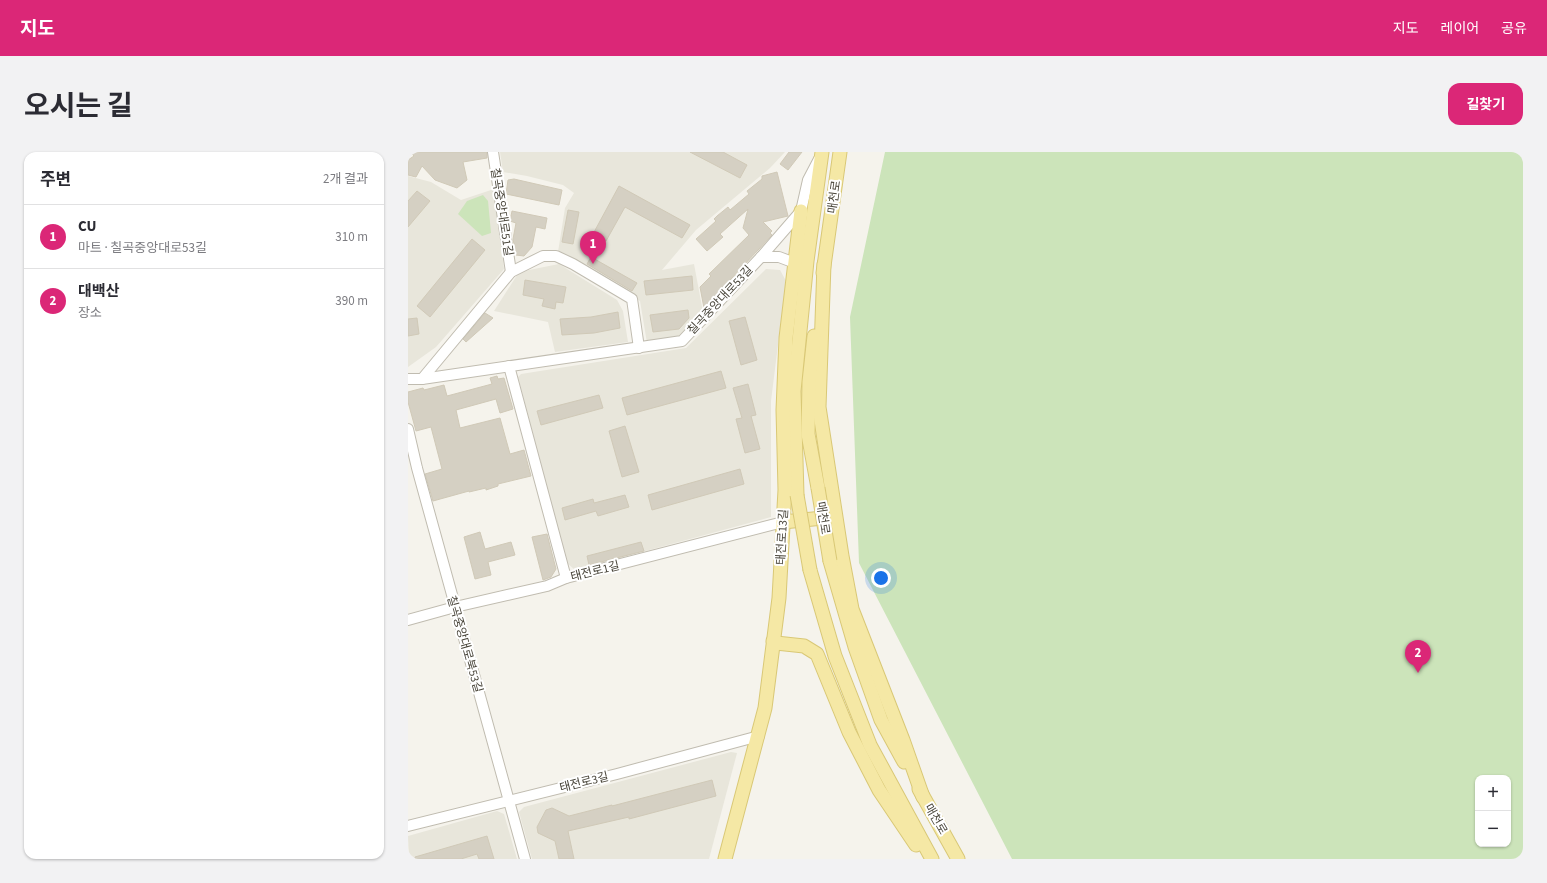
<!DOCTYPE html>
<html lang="ko">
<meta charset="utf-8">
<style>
body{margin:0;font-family:"Source Sans 3","Noto Sans KR",sans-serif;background:#f2f2f3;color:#2b2b33}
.controls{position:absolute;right:12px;bottom:12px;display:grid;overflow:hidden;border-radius:8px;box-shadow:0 1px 3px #0004}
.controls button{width:36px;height:36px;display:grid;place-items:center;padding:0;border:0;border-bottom:1px solid #e1e1e2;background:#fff;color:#2b2b33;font:20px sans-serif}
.you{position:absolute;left:473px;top:426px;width:14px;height:14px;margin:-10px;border:3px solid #fff;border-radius:50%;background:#1a73e8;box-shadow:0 0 0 6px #1a73e833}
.badge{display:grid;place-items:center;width:26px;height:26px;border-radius:50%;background:#db2777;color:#fff;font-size:13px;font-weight:700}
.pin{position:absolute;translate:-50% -33px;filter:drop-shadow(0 1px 2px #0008)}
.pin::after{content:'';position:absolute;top:21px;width:14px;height:12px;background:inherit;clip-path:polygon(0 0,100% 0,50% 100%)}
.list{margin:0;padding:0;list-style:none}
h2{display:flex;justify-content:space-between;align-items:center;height:52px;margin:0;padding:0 16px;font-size:17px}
h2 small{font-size:13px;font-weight:400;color:#7c7c81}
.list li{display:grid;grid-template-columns:26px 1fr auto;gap:12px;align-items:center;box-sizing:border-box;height:64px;padding:0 16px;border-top:1px solid #e1e1e2}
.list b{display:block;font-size:15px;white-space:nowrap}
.list p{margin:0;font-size:13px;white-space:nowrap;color:#7c7c81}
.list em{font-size:13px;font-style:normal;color:#7c7c81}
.map{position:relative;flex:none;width:1115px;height:707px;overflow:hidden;border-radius:12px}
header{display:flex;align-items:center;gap:24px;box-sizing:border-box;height:56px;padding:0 20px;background:#db2777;color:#fff}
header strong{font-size:19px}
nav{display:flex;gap:22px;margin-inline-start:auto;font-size:14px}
.intro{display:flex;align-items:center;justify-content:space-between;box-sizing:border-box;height:96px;padding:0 24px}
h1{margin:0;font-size:28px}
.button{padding:10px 18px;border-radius:12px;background:#db2777;color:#fff;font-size:14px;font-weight:700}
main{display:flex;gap:24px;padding:0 24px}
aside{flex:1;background:#fff;border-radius:12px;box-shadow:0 1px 3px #0004}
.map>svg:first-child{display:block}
.residential{fill:#e8e6db}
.green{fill:#cce4ba;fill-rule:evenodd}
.building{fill:#d5d0c3;stroke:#d0c9b7}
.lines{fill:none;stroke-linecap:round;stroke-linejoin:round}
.minor-casing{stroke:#c0bcb0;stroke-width:12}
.major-casing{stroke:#d9c876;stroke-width:15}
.minor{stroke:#fff;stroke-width:10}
.major{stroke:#f5e8a5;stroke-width:13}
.major-bridge-casing{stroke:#d9c876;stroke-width:15;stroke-linecap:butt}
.major-bridge{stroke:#f5e8a5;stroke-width:13}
.labels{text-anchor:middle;stroke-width:4;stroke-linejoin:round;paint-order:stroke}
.street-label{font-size:12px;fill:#49453a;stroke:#fff}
</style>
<header>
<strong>지도</strong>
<nav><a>지도</a><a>레이어</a><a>공유</a></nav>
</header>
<div class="intro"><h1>오시는 길</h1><a class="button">길찾기</a></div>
<main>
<aside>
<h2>주변<small>2개 결과</small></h2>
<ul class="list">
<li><span class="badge">1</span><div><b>CU</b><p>마트 · 칠곡중앙대로53길</p></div><em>310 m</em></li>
<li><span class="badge">2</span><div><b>대백산</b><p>장소</p></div><em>390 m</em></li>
</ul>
</aside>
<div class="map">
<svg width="1115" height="707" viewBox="0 0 1115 707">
<rect width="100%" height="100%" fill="#f5f3ec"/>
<g class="residential">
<path d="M 92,0 L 377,0 L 362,16 L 288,78 L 254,118 L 286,112 L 295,160 L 272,184 L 239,191 L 232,149 L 150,100 L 157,56 L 166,41 L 155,33 L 119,24 L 95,20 Z"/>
<path d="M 0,24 L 23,30 L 53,48 L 86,37 L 96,117 L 28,195 L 0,215 Z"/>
<path d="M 151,112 L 209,148 L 215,159 L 220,190 L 147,200 L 140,170 L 86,159 L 111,120 Z"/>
<path d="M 358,117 L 372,118 L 378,129 L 363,249 L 363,365 L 167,418 L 159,411 L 110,225 L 113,222 L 278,196 Z"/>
<path d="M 323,600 L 329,601 L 301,707 L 124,707 L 111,660 L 116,655 Z"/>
<path d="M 89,659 L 96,662 L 109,707 L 1,707 L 0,684 Z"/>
</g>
<g class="green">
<path d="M 477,0 L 1115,0 L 1115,707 L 604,707 L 451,411 L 442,165 ZM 1070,626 L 1100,626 L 1100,692 L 1070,692 Z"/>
<path d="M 75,43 L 80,49 L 83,81 L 74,84 L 50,62 L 59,49 Z"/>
</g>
<g class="building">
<path d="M 2,0 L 79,0 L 79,6 L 55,10 L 59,28 L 49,36 L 27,28 L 14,14 L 8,25 L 0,23 L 0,8 L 6,4 Z"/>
<path d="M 282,0 L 315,0 L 339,13 L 332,26 Z"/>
<path d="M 381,0 L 394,0 L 380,18 L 372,12 Z"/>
<path d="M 369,20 L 380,64 L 355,70 L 364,79 L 362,81 L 364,83 L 296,156 L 292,135 L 303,124 L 301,122 L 341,83 L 335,76 L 340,57 L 312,82 L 315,85 L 299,99 L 288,87 L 308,69 L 306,67 L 309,64 L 320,55 L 322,58 L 341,42 L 339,39 L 354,27 L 354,24 Z"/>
<path d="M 106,27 L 154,38 L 151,53 L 98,42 L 100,28 Z"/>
<path d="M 211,34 L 282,73 L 274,86 L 217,55 L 198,89 L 185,82 Z"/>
<path d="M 9,39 L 22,49 L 0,75 L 0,49 Z"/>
<path d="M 160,58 L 171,60 L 165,92 L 154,90 Z"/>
<path d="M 104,59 L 139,66 L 137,77 L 128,75 L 124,95 L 116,104 L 108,103 L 105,87 L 108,71 L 102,69 Z"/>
<path d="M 64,87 L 77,98 L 22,165 L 9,154 Z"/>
<path d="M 183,105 L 229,131 L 224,139 L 179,112 Z"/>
<path d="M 284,124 L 285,138 L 238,143 L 236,129 Z"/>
<path d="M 117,128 L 158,135 L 155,151 L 148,150 L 147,157 L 134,154 L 136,147 L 115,143 Z"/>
<path d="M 280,158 L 281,166 L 271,177 L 245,180 L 242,163 Z"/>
<path d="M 210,160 L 212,176 L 186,181 L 154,183 L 152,167 L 183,165 Z"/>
<path d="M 77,161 L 85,166 L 58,190 L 55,187 Z"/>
<path d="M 337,165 L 349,208 L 333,213 L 321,169 Z"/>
<path d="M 9,166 L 11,182 L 0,184 L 0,167 Z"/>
<path d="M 313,219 L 318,236 L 219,263 L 214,246 Z"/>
<path d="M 89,224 L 90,227 L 96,226 L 105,257 L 92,261 L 88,247 L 48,258 L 52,276 L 92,266 L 102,302 L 116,298 L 123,324 L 90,332 L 90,334 L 78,338 L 78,336 L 61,340 L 61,339 L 25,349 L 17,322 L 34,317 L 23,275 L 8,279 L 0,250 L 0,240 L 15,236 L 16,238 L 36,233 L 39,244 L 84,232 L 82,226 Z"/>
<path d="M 340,232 L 348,263 L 343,264 L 352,297 L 337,301 L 328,267 L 334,266 L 325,236 Z"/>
<path d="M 191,243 L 195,256 L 133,273 L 129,259 Z"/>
<path d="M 217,274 L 231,320 L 214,325 L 201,279 Z"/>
<path d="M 332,317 L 336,332 L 244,358 L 240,343 Z"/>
<path d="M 217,343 L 221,355 L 190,364 L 188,359 L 157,368 L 154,356 L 185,347 L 186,351 Z"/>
<path d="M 72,380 L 77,397 L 103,390 L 107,403 L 80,410 L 83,423 L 67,427 L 56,385 Z"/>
<path d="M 139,382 L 148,417 L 143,425 L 135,428 L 124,385 Z"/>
<path d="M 233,390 L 236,399 L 181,413 L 179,404 Z"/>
<path d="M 304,628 L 308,644 L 221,667 L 221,665 L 160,679 L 166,707 L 151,707 L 147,689 L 130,681 L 129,675 L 138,658 L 144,656 L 161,664 L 204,653 L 204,654 Z"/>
<path d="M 79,684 L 86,707 L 71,707 L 69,702 L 53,707 L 7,707 L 7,705 Z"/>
</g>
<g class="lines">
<defs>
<g id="minor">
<path d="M 85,0 L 103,120"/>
<path d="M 353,105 L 371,105 L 387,111"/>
<path d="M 101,214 L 158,426"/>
<path d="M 0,227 L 14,227 L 274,189 L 353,105 L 393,59 L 400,28 L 411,7"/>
<path d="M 14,227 L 103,120 L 135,104 L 148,104 L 165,112 L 224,147 L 231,196"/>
<path d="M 0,277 L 9,316 L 117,707"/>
<path d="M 0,468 L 47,455 L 139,434 L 158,426 L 375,370"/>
<path d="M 0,674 L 209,622 L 351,584"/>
</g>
<g id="major">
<path d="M 416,112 L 411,255 L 434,404 L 444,457 L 495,588 L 515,645"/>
<path d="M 415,121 L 432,0"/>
<path d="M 406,184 L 401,230 L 400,282 L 410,336"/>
<path d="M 389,343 L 386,239 L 399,109 L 414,0"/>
<path d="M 375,370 L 425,365"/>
<path d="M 422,409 L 447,495 L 473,568 L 496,610"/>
<path d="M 402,418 L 427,504 L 462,593 L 524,707"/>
<path d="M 365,489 L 368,491 L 396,494 L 409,502 L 441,580 L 471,638 L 508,693"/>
<path d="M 511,637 L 550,707"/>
<path d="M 317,707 L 357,556 L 371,446 L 377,338 L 375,258 L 378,186 L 393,59"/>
</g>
</defs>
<use href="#minor" class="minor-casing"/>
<use href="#major" class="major-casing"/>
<use href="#minor" class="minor"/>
<use href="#major" class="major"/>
<defs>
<g id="major-bridge">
<path d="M 410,336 L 422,409"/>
<path d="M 389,343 L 402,418"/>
</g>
</defs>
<use href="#major-bridge" class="major-bridge-casing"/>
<use href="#major-bridge" class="major-bridge"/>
</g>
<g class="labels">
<g class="street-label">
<text transform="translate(426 45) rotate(-82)" y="4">매천로</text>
<text transform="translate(94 60) rotate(81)" y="4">칠곡중앙대로51길</text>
<text transform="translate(312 148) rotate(-47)" y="4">칠곡중앙대로53길</text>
<text transform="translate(415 366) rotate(81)" y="4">매천로</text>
<text transform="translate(374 385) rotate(-87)" y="4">태전로13길</text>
<text transform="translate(187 419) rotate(-14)" y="4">태전로1길</text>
<text transform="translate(57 492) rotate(74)" y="4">칠곡중앙대로북53길</text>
<text transform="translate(176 630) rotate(-14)" y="4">태전로3길</text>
<text transform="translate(528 667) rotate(60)" y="4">매천로</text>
</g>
</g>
</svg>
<div class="controls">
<button>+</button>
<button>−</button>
</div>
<div class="you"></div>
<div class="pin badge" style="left:185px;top:112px">1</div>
<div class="pin badge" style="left:1010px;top:521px">2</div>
</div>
</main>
